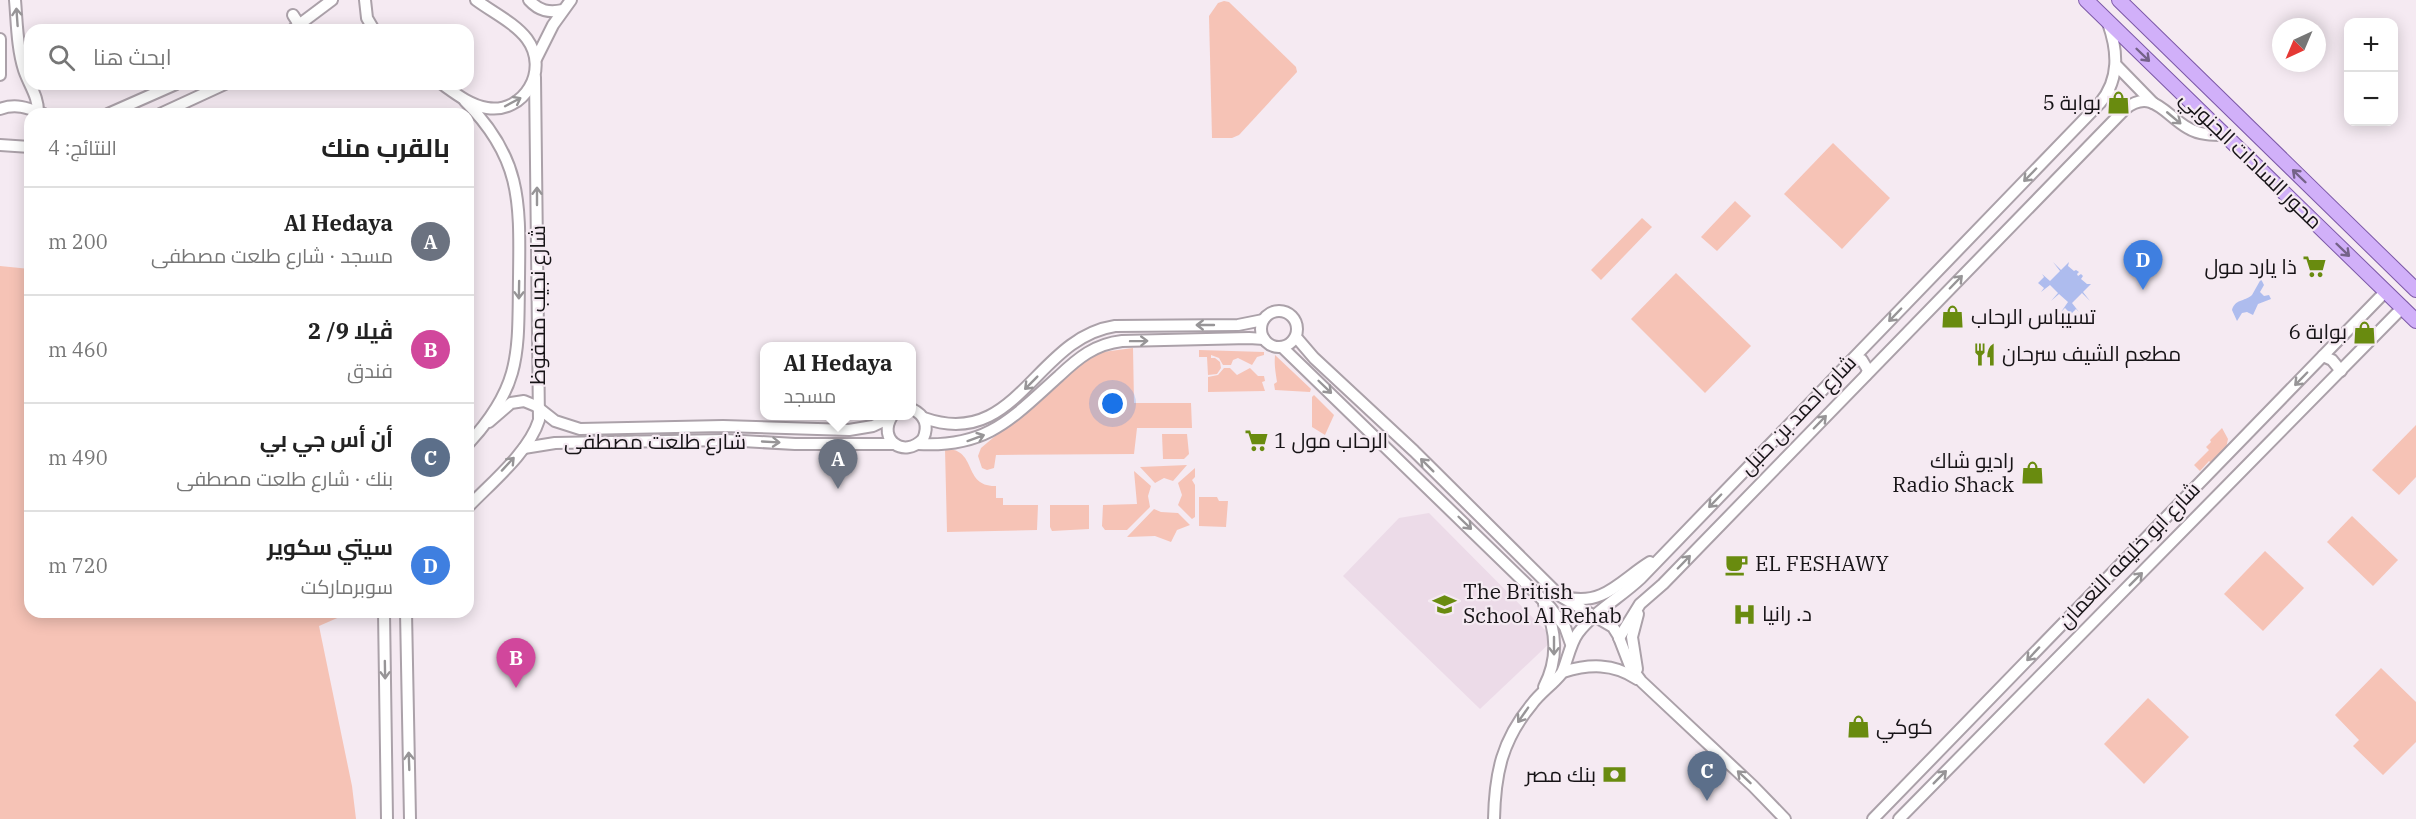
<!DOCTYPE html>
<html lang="ar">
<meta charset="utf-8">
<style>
body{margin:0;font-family:"IBM Plex Serif",Cairo,serif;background:#f6f6f6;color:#222;direction:rtl}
.controls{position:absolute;right:18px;top:18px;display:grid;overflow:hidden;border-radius:12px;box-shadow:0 3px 15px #0003}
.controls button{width:54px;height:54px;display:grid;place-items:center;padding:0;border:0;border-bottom:2px solid #e0e0e0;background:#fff;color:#222;font:30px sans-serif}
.compass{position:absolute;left:2272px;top:18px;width:54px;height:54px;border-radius:50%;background:#fff;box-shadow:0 3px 15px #0003;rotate:224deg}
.you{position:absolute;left:1113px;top:404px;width:21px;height:21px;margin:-15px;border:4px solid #fff;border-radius:50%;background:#1a73e8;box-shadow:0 0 0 9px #1a73e833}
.badge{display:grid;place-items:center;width:39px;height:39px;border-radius:50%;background:#d93025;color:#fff;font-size:20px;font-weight:700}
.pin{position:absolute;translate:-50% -50px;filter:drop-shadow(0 2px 3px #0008)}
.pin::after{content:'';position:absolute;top:32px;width:21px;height:18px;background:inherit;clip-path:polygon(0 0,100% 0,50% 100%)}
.popup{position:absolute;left:760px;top:342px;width:156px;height:78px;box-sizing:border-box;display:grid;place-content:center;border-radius:12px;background:#fff;filter:drop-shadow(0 2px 4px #0005);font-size:20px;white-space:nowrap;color:#767676}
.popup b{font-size:22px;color:#222}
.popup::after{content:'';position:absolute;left:50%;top:100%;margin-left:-12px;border:12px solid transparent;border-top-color:#fff}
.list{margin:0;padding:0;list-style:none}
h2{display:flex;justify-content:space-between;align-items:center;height:78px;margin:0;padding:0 24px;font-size:26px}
h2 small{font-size:20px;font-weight:400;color:#767676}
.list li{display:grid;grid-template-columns:39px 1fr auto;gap:18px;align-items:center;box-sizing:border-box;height:108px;padding:0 24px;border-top:2px solid #e0e0e0}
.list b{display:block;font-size:22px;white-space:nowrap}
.list p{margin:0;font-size:20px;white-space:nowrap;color:#767676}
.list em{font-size:20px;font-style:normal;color:#767676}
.icon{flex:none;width:33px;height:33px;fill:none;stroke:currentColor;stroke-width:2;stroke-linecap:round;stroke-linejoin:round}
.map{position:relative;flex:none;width:2416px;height:819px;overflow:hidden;direction:ltr}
.search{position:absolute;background:#fff;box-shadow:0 3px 15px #0003;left:24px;top:24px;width:450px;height:66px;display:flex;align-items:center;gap:15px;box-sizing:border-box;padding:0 21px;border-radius:18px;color:#767676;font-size:22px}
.panel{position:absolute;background:#fff;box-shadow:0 3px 15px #0003;left:24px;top:108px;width:450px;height:510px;border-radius:18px;direction:rtl}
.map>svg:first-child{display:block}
.built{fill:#ecdbe8}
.green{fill:#f6c3b6}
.water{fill:#aebcee}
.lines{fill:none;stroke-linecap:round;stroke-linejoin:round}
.tertiary-casing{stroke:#aba1a9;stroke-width:14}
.primary-casing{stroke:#7c58a7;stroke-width:16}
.tertiary{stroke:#fff;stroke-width:10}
.primary{stroke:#d1b0f9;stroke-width:14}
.oneway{stroke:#979597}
.oneway2{stroke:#746288}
.labels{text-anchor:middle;stroke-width:4.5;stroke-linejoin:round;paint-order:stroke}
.poi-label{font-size:21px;fill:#171417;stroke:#f5eaf2;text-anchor:start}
.street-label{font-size:21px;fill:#171417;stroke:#f5eaf2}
</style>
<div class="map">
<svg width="2416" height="819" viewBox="0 0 2416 819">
<rect width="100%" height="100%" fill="#f5eaf2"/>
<path class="built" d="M 1429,513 L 1554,639 L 1480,709 L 1343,576 L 1399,518 Z"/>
<g class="green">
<path d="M 1224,1 L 1229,2 L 1296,67 L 1297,72 L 1239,135 L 1232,138 L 1212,138 L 1209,16 L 1218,3 Z"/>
<path d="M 1833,143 L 1890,198 L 1842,249 L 1784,194 Z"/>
<path d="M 1735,201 L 1751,216 L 1717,251 L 1701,237 Z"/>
<path d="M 1642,218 L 1652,227 L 1601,280 L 1591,270 Z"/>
<path d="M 0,266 L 30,269 L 30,612 L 351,612 L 319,626 L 352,786 L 356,819 L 0,819 Z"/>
<path d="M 1676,273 L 1751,346 L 1705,393 L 1631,319 Z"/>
<path d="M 1133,348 L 1134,403 L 1191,403 L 1192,428 L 1137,428 L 1134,454 L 996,455 L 994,468 L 987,470 L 982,468 L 978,456 L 981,448 L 1085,360 L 1103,352 Z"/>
<path d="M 1199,350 L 1264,352 L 1264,355 L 1257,357 L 1252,365 L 1238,358 L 1233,360 L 1231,365 L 1223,365 L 1219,358 L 1211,355 L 1211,358 L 1215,358 L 1220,362 L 1221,368 L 1217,374 L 1208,375 L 1207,357 L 1199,357 Z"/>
<path d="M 1275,355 L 1311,389 L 1310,392 L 1275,390 L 1274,384 L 1277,382 C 1276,374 1274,366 1275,355 Z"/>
<path d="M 1224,368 L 1230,368 L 1237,375 L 1250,368 L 1258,376 L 1264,376 L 1265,381 L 1262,382 L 1265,391 L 1208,392 L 1208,377 L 1218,375 Z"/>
<path d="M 1314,395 L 1334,415 L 1325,435 L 1312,427 L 1312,397 Z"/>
<path d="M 2416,425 L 2416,477 L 2399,495 L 2372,470 Z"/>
<path d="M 2222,428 L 2228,439 L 2226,448 L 2211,463 L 2209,461 L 2200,471 L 2194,465 L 2209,450 L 2206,447 L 2211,442 L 2210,440 Z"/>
<path d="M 1162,434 L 1187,434 L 1189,454 L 1184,459 L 1163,459 Z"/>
<path d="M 945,449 C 978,448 962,487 996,486 L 996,498 L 1003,498 L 1003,505 L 1038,505 L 1037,530 L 947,532 Z"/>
<path d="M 1187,465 L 1173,481 L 1164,478 L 1155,483 L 1140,467 Z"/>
<path d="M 1195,468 L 1195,477 L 1192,480 L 1195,485 L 1195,517 L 1192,519 L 1178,505 L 1182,495 L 1178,483 Z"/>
<path d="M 1134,471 L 1151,486 L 1148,496 L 1150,507 L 1127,530 L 1105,530 L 1102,526 L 1103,505 L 1137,504 Z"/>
<path d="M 1199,497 L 1217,497 L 1219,501 L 1228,501 L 1226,527 L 1199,526 Z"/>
<path d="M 1050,505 L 1089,505 L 1089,529 L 1052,531 L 1050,527 Z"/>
<path d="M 1154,509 L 1161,512 L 1178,513 L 1190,525 L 1177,530 L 1171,542 L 1155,536 L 1127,537 Z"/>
<path d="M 2352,516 L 2398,560 L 2373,586 L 2327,542 Z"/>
<path d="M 2265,551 L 2304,588 L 2263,631 L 2224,594 Z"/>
<path d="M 2381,668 L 2416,702 L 2416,742 L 2383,775 L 2353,746 L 2359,740 L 2335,715 Z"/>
<path d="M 2148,698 L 2189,737 L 2144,784 L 2104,744 Z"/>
</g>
<g class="water">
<path d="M 2053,262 L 2061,270 L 2069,262 L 2068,266 L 2074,271 L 2076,270 L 2079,272 L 2077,274 L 2078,276 L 2081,274 L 2083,276 L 2081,279 L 2087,284 L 2091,284 L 2083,292 L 2090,301 L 2082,293 L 2072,303 L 2079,312 L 2076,309 L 2071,314 L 2065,308 L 2061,312 L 2068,302 L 2059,294 L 2051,301 L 2058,293 L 2050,285 L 2041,292 L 2044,288 L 2038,283 L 2044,277 L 2042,274 L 2050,281 L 2060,271 Z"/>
<path d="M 2261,279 L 2264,285 L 2260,292 L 2264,296 L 2269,295 L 2271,299 L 2258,304 L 2253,315 L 2247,312 L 2242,313 L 2237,321 L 2232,310 C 2235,299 2244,302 2252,295 Z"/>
</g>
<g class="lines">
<defs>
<g id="tertiary">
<path d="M 15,0 C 17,23 17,48 24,70 C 29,85 39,97 38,114"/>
<path d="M 365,0 L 367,18 L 374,30"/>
<path d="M 529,0 C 539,11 549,13 563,10"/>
<path d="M 293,15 L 300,26"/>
<path d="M 292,30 L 332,0"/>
<path d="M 0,39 L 0,75"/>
<path d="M 536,59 L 553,25 L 571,0"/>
<path d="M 2116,65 L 2153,103"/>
<path d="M 442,84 C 456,94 470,105 487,108 C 524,114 550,70 527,39 C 515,23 492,12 476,0"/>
<path d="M 2109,92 L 2125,109"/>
<path d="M 465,101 C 522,158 520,202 519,278 C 518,353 522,386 468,444"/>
<path d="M 0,109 C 16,103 28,108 44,114"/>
<path d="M 108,114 L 176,84"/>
<path d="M 160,114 L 225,84"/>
<path d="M 0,145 L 30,147"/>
<circle cx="1279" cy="329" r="18"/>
<path d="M 1296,337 L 1314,358 L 1414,451 L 1560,596 L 1613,627 L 1618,635 L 1630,666 L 1641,681 L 1753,786 L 1785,819"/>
<path d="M 1282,347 L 1550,607 L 1565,627 L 1571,644"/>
<path d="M 2323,356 L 2332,360 L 2341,371"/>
<path d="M 1851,361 L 1862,360 L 1868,370 L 1866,375"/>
<path d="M 892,416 C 877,440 904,459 923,439 C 929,426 925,415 912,409"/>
<path d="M 924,418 C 1017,451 1035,338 1115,326 L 1238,325 L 1263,320"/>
<path d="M 489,422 L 511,403 L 524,401 L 536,406 L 555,421 L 580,429 L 723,426 L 849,430 L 873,426 L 890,418"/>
<path d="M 918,444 C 987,448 1011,419 1059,376 C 1078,358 1095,344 1122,341 L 1249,338 L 1264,339"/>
<path d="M 524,448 L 555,443 L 725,440 L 795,444 L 895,444"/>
<path d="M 468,507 C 491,483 529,452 539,420 L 535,77"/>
<path d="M 1566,597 C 1603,607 1622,579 1650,562"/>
<path d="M 1544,604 C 1557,631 1558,660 1544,687"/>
<path d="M 384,612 L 387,819"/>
<path d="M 406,612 L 410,819"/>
<path d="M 1619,638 L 1640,604 L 1663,584 L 2125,109 C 2152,87 2166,116 2188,128 C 2199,135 2213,135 2225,135"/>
<path d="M 1637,669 L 1632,637 L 1638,614"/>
<path d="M 1563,672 C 1589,664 1613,663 1637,679"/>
<path d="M 1494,819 C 1495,773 1502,740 1532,704 C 1540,693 1552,685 1561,674 C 1566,668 1569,645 1578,633 C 1595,611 1621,597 1641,578 L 2100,103 C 2120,79 2118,51 2108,23"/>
<path d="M 1873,819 L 2386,291"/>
<path d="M 1899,819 L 2403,307"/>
</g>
<g id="primary">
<path d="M 2086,0 L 2416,321"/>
<path d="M 2119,0 L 2416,290"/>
</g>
</defs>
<use href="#tertiary" class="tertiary-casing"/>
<use href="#primary" class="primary-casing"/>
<use href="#tertiary" class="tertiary"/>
<use href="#primary" class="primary"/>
</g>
<defs><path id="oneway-shaft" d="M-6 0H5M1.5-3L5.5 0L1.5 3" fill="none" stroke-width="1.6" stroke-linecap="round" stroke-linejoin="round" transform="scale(1.5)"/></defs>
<g class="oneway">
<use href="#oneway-shaft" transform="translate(17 17) rotate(-94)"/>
<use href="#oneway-shaft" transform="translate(513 102) rotate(-28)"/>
<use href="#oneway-shaft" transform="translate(2174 118) rotate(40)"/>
<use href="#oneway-shaft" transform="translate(2030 175) rotate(134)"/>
<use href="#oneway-shaft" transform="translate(537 196) rotate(-90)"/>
<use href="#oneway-shaft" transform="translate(1956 282) rotate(-46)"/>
<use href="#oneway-shaft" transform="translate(519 290) rotate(91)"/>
<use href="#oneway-shaft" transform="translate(1895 315) rotate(134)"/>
<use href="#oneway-shaft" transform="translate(1205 325) rotate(180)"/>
<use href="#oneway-shaft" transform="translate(1139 341) rotate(-1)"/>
<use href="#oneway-shaft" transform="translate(2301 379) rotate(134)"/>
<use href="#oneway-shaft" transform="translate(1031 383) rotate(135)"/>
<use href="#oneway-shaft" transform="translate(1325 387) rotate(44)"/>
<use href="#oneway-shaft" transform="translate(1820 422) rotate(-46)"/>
<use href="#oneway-shaft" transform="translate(976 438) rotate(-20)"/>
<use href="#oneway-shaft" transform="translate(771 442) rotate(3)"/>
<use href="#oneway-shaft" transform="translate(508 464) rotate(-47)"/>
<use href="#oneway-shaft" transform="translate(1427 465) rotate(-135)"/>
<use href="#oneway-shaft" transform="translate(1715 501) rotate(134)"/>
<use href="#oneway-shaft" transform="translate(1465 523) rotate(44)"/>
<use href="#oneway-shaft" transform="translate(1684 562) rotate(-46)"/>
<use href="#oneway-shaft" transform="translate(2136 579) rotate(-45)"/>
<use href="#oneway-shaft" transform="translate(1554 646) rotate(90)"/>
<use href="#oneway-shaft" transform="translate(2033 654) rotate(133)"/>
<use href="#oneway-shaft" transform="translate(385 670) rotate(89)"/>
<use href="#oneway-shaft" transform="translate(1523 715) rotate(125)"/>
<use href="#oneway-shaft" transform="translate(409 761) rotate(-92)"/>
<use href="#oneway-shaft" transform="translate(1744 777) rotate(-137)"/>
<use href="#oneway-shaft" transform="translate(1940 777) rotate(-45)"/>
</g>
<g class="oneway2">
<use href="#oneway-shaft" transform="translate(2143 55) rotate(44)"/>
<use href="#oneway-shaft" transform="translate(2299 176) rotate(-136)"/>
<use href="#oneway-shaft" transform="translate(2343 250) rotate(44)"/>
</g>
<defs>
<symbol id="shop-bare" viewBox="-9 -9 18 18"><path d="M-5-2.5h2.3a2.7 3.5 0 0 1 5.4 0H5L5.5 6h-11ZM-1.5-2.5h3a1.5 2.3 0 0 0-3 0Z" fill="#698b0f" stroke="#f5eaf2" stroke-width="2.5" paint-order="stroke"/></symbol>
<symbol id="supermarket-bare" viewBox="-9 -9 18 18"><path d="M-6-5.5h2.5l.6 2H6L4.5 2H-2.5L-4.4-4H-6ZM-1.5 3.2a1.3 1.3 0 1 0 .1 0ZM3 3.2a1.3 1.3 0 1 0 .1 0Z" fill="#698b0f" stroke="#f5eaf2" stroke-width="2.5" paint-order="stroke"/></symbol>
<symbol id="restaurant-bare" viewBox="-9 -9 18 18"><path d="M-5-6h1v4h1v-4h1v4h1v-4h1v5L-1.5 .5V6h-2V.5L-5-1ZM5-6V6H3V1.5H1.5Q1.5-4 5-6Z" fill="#698b0f" stroke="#f5eaf2" stroke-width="2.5" paint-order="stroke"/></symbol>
<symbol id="cafe-bare" viewBox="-9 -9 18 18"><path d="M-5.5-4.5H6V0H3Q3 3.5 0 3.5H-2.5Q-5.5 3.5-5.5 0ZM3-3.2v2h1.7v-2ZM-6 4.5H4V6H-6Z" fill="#698b0f" stroke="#f5eaf2" stroke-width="2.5" paint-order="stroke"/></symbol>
<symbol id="school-bare" viewBox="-9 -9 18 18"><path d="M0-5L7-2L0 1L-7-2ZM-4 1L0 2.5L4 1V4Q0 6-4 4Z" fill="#698b0f" stroke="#f5eaf2" stroke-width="2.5" paint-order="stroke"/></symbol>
<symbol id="hospital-bare" viewBox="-9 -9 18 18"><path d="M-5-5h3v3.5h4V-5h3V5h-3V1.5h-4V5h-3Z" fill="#698b0f" stroke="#f5eaf2" stroke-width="2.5" paint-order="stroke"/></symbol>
<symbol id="bank-bare" viewBox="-9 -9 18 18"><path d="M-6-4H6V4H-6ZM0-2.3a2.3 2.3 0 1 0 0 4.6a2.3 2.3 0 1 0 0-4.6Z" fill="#698b0f" stroke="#f5eaf2" stroke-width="2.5" paint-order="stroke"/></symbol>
</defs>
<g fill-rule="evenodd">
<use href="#shop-bare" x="2102" y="86" width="33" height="33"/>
<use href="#supermarket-bare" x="2298" y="250" width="33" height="33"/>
<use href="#shop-bare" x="1936" y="300" width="33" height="33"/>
<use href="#shop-bare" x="2348" y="316" width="33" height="33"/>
<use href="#restaurant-bare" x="1968" y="338" width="33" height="33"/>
<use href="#supermarket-bare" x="1240" y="424" width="33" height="33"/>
<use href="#shop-bare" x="2016" y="456" width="33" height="33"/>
<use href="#cafe-bare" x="1720" y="548" width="33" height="33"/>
<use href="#school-bare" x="1428" y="588" width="33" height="33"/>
<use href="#hospital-bare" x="1728" y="598" width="33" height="33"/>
<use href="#shop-bare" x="1842" y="710" width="33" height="33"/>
<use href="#bank-bare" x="1598" y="758" width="33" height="33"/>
</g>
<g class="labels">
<g class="poi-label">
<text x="2101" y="110" text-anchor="end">بوابة 5</text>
<text x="2297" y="274" text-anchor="end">ذا يارد مول</text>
<text x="1971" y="324">تسيباس الرحاب</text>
<text x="2347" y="339" text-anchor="end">بوابة 6</text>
<text x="2002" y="361">مطعم الشيف سرحان</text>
<text x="1274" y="448">الرحاب مول 1</text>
<text x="2014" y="468" text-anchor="end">راديو شاك<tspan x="2014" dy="24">Radio Shack</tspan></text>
<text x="1755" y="571">EL FESHAWY</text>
<text x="1463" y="599">The British<tspan x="1463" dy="24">School Al Rehab</tspan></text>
<text x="1762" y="621">د. رانيا</text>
<text x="1876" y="734">كوكي</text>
<text x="1596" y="782" text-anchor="end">بنك مصر</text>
</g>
<g class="street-label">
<text transform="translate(2251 160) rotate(44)" y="7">محور السادات الجنوبي</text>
<text transform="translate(538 305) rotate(-90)" y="7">شارع نجيب محفوظ</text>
<text transform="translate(1798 415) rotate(-46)" y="7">شارع احمد بن حنبل</text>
<text x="655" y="449">شارع طلعت مصطفى</text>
<text transform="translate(2129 555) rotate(-46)" y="7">شارع ابو خليفه النعمان</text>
</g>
</g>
</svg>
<div class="controls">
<button>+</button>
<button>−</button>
</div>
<svg class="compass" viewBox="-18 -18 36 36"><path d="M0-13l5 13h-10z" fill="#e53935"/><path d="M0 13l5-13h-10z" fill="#767676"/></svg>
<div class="you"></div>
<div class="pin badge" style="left:838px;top:489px;background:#6b7280">A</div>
<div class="popup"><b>Al Hedaya</b>مسجد</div>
<div class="pin badge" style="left:516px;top:688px;background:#d1479c">B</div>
<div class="pin badge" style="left:1707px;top:801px;background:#5c6f8a">C</div>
<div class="pin badge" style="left:2143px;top:290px;background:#3f7fe0">D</div>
<div class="search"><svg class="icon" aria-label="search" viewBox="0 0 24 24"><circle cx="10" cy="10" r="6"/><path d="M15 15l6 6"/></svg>ابحث هنا</div>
<section class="panel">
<h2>بالقرب منك<small>النتائج: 4</small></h2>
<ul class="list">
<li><span class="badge" style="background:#6b7280">A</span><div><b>Al Hedaya</b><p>مسجد · شارع طلعت مصطفى</p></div><em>200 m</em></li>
<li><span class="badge" style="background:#d1479c">B</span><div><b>ڤيلا 9/ 2</b><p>فندق</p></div><em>460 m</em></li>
<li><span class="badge" style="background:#5c6f8a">C</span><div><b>أن أس جي بي</b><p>بنك · شارع طلعت مصطفى</p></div><em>490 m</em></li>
<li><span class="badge" style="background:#3f7fe0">D</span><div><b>سيتي سكوير</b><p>سوبرماركت</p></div><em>720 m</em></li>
</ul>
</section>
</div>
